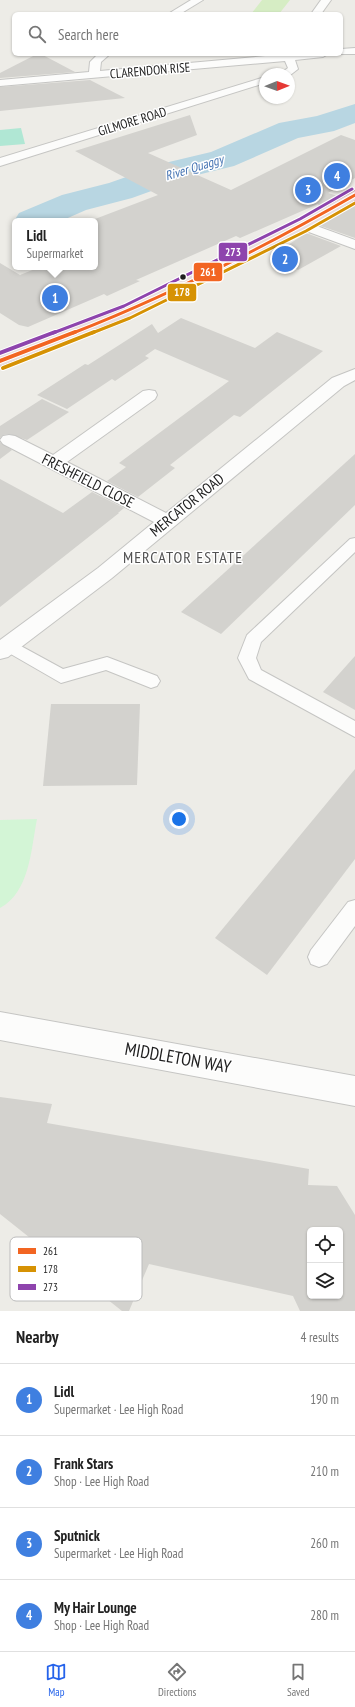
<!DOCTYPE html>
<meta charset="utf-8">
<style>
body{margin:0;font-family:"PT Sans Narrow",sans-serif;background:#f6f6f6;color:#222}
.controls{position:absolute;right:12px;bottom:12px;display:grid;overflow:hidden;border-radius:6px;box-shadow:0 1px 3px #0004}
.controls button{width:36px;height:36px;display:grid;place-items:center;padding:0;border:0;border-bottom:1px solid #e0e0e0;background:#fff;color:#222;font:20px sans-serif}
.compass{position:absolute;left:259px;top:68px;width:36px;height:36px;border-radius:50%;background:#fff;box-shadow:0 1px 3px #0004;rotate:89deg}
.you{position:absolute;left:179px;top:819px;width:14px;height:14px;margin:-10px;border:3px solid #fff;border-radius:50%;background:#1a73e8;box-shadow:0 0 0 6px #1a73e833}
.badge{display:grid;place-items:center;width:26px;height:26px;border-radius:50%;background:#2563eb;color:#fff;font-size:13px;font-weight:700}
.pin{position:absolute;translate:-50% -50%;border:2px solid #fff;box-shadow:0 1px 4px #0006}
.popup{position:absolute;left:12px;top:218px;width:86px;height:52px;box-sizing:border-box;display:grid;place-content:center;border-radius:6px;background:#fff;filter:drop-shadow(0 1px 3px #0005);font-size:13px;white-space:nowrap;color:#767676}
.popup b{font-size:15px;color:#222}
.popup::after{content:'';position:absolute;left:50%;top:100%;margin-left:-8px;border:8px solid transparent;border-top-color:#fff}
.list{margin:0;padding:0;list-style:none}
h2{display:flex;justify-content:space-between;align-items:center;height:52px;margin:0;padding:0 16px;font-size:17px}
h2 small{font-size:13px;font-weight:400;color:#767676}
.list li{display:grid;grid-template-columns:26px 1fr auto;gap:12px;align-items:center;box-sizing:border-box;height:72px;padding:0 16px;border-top:1px solid #e0e0e0}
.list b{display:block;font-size:15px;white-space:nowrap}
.list p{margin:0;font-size:13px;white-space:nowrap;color:#767676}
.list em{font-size:13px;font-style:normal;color:#767676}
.icon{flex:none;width:22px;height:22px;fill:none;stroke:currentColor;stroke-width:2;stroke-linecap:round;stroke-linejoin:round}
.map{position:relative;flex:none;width:355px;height:1311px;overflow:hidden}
.search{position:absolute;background:#fff;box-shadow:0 1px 3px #0004;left:12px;right:12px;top:12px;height:44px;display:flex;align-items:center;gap:10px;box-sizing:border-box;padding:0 14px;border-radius:6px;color:#767676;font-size:15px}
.sheet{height:340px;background:#fff}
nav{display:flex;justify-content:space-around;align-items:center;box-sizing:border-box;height:56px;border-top:1px solid #e0e0e0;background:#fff;font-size:11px;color:#767676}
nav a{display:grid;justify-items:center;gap:2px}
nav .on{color:#2563eb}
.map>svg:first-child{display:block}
.grass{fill:#d6edc4}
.park{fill:#d3f5d6}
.pitch{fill:#b0e7d4}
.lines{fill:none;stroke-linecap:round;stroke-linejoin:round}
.river{fill:#b8d6e2;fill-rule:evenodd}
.building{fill:#d3d2ce;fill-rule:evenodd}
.lane-casing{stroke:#c5c5c3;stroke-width:2}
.street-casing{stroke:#c5c5c3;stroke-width:2}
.highway-casing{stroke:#c49da5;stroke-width:2}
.lane{fill:#fcfcfb;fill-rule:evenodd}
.street{fill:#fcfcfb;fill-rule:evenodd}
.highway{fill:#eadede;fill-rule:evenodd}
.bus-1-far1-casing{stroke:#fff;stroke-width:5}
.bus-1-casing{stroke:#fff;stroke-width:6}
.bus-2-far1-casing{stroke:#fff;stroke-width:5}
.bus-2-casing{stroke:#fff;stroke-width:6}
.bus-3-far1-casing{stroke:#fff;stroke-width:5}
.bus-3-casing{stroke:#fff;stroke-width:6}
.bus-1-far1{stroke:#f26522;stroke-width:3}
.bus-1{stroke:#f26522;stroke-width:4}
.bus-2-far1{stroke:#d69204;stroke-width:3}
.bus-2{stroke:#d69204;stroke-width:4}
.bus-3-far1{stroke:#8e44ad;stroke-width:3}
.bus-3{stroke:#8e44ad;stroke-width:4}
.bus-dot{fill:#1e1e1e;stroke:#fff;stroke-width:1.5}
.labels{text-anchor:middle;stroke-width:3;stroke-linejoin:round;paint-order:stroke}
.far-street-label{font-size:13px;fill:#1e1e1e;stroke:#fff}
.far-water-label{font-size:13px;font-style:italic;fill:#4574b3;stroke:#fff}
.street-label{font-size:15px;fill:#1e1e1e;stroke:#fff}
.neighbourhood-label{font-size:16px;letter-spacing:1px;fill:#515151;stroke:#fff}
.near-street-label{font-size:18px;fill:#1e1e1e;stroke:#fff}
.key{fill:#fff;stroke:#bcbcbc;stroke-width:1}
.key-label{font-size:11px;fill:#1e1e1e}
.line-badge{stroke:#fff;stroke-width:1.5}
.badge-label{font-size:11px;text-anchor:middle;font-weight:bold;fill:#fff}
</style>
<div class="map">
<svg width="355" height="1311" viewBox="0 0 355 1311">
<rect width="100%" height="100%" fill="#edece7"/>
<path class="grass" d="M 262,0 L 290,0 L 279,14 L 251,14 Z"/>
<path class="park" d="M 37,819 C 31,849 30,892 0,908 L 0,820 Z"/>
<path class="pitch" d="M 21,128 L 25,144 L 0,146 L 0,130 Z"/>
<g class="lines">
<path class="river" d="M 355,104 L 355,123 L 334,131 L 298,138 L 234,166 L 193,176 L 132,198 L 86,210 L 61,221 L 14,221 L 19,213 L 62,195 L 109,183 L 169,162 L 211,152 L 279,123 L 317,116 Z"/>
</g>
<g class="building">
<path d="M 37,54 L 41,54 L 75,72 L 0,78 L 0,73 Z"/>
<path d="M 90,80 L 125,98 L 0,111 L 0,87 Z"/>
<path d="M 190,115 L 197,135 L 148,153 L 231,190 L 341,135 L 355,140 L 355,178 L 328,193 L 341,197 L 320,208 L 318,204 L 240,238 L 236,236 L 136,280 L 140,281 L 107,296 L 104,294 L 28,327 L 19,325 L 0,313 L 0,263 L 20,275 L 40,267 L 95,267 L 95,219 L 158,195 L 75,151 Z"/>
<path d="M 355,202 L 355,238 L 318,225 L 326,219 Z"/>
<path d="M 306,233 L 341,246 L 298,270 L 273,255 Z"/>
<path d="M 181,318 L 255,348 L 277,332 L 323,351 L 240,417 L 234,415 L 170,465 L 175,468 L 138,497 L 107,481 L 126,467 L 119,463 L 229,381 L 155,349 L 145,356 L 149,358 L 115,381 L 112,379 L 67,409 L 37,395 L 85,364 L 88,365 L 152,324 L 158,333 Z"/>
<path d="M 42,399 L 69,412 L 27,440 L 9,434 L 3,435 L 0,438 L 0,426 Z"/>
<path d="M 0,442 L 12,450 L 0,459 Z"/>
<path d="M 355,454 L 355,505 L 221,634 L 181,612 Z"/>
<path d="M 0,479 L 63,513 L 92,492 L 124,508 L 118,513 L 119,513 L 0,607 Z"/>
<path d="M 355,656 L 355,710 L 323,692 Z"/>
<path d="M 51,704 L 140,704 L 137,785 L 43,786 Z"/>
<path d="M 355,769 L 355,859 L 267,975 L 215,938 Z"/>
<path d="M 0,1097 L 52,1104 L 47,1123 L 309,1169 L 308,1185 L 337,1186 L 355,1215 L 355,1311 L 300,1311 L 293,1296 L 149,1264 L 129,1311 L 122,1311 L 0,1214 ZM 310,1230 L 340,1230 L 340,1296 L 310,1296 Z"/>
</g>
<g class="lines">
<defs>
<g id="lane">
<path d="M 355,538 L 355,552 L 261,642 L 256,658 L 261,670 L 355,721 L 355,737 L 249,679 L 238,658 L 247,635 L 350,539 Z"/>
<path d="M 8,639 L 63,669 L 107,657 L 157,676 L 160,681 L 157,686 L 151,688 L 106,670 L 61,683 L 2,649 L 0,644 L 2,641 Z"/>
<path d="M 355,900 L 355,926 L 327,964 L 319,967 L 311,964 L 308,957 L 311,950 L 348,902 Z"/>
</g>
<g id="street">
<path d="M 191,0 L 203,0 L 180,14 L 168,14 Z"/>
<path d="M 321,0 L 331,0 L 321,14 L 311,14 Z"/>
<path d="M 355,48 L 355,54 L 337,54 L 341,54 L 341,49 Z"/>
<path d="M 98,54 L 110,54 L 101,62 L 100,71 L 288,54 L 328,54 L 323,57 L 295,60 L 298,69 L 289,76 L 289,74 L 279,74 L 288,68 L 285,61 L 0,86 L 0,80 L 89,72 L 90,62 Z"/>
<path d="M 265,77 L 265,83 L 0,166 L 0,158 Z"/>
<path d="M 303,221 L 355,240 L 355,249 L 298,228 L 296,225 L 298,222 Z"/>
<path d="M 355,369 L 355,380 L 344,386 L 112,578 L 8,657 L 0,659 L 0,640 L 98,568 L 154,522 L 3,444 L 0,440 L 3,436 L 9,435 L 15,436 L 53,455 L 143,391 L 149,390 L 155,391 L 157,395 L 155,399 L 67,462 L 166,513 L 332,378 Z"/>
<path d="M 0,1012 L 355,1076 L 355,1106 L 0,1040 Z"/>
</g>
<path id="highway" d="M 355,191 L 355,200 L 308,228 L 132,315 L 0,366 L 0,355 L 122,309 L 298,222 Z"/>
</defs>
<use href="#lane" class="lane-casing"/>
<use href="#street" class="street-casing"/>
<use href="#highway" class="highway-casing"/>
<use href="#lane" class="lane"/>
<use href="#street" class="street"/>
<use href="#highway" class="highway"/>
<defs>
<path id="bus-1-far1" d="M 73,333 C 168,296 266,246 355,195"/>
<path id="bus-1" d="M 0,361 L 75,332"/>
<path id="bus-2-far1" d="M 92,333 L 130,318 L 306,231 L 355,203"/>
<path id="bus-2" d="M 3,368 L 94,332"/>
<path id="bus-3-far1" d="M 53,333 L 124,306 L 300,219 L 352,189"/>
<path id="bus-3" d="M 0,353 L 55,332"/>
</defs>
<use href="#bus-1-far1" class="bus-1-far1-casing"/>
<use href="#bus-1" class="bus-1-casing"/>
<use href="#bus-2-far1" class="bus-2-far1-casing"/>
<use href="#bus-2" class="bus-2-casing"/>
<use href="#bus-3-far1" class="bus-3-far1-casing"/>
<use href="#bus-3" class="bus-3-casing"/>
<use href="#bus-1-far1" class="bus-1-far1"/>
<use href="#bus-1" class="bus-1"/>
<use href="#bus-2-far1" class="bus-2-far1"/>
<use href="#bus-2" class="bus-2"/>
<use href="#bus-3-far1" class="bus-3-far1"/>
<use href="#bus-3" class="bus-3"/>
</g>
<circle class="bus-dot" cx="183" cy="277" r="3.5"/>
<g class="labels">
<g class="far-street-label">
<text transform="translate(150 70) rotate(-5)" y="5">CLARENDON RISE</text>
<text transform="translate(132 121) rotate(-17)" y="5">GILMORE ROAD</text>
</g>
<g class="far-water-label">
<text transform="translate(194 167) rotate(-17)" y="5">River Quaggy</text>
</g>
<g class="street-label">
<text transform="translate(88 481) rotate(27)" y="5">FRESHFIELD CLOSE</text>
<text transform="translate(187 505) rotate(-39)" y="5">MERCATOR ROAD</text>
</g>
<g class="neighbourhood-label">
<text x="183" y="563">MERCATOR ESTATE</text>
</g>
<g class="near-street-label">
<text transform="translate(178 1058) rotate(10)" y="6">MIDDLETON WAY</text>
</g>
</g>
<rect x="10" y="1237" width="132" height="64" rx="6" class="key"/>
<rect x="18" y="1248" width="18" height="6" fill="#f26522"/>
<rect x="18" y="1266" width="18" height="6" fill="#d69204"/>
<rect x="18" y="1284" width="18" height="6" fill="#8e44ad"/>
<g class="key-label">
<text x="43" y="1255">261</text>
<text x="43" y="1273">178</text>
<text x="43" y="1291">273</text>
</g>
<g class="line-badge">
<rect x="218" y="242" width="30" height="20" rx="4" fill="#8e44ad"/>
<rect x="193" y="262" width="30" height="20" rx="4" fill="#f26522"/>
<rect x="167" y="283" width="30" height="19" rx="4" fill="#d69204"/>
</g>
<g class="badge-label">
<text x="233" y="256">273</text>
<text x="208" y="276">261</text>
<text x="182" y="296">178</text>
</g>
</svg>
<div class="controls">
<button><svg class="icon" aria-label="locate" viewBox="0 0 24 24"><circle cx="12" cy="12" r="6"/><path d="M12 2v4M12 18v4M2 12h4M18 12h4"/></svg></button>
<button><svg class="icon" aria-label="layers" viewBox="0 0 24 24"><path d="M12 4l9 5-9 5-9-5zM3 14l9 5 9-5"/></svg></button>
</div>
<svg class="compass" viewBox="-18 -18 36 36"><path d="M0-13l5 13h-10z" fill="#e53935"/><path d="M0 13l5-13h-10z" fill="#767676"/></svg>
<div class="you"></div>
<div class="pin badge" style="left:55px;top:298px;background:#3f7fe0">1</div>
<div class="popup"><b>Lidl</b>Supermarket</div>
<div class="pin badge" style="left:285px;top:259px;background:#3f7fe0">2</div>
<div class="pin badge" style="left:308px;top:190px;background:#3f7fe0">3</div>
<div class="pin badge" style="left:337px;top:176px;background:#3f7fe0">4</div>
<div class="search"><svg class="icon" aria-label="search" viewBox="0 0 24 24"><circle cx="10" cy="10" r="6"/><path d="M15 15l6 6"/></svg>Search here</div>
</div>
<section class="sheet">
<h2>Nearby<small>4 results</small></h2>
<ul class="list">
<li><span class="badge" style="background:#3f7fe0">1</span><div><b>Lidl</b><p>Supermarket · Lee High Road</p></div><em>190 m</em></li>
<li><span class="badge" style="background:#3f7fe0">2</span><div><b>Frank Stars</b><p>Shop · Lee High Road</p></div><em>210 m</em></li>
<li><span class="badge" style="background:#3f7fe0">3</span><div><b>Sputnick</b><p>Supermarket · Lee High Road</p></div><em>260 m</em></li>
<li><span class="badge" style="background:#3f7fe0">4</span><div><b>My Hair Lounge</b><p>Shop · Lee High Road</p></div><em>280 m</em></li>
</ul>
</section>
<nav>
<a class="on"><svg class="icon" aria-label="map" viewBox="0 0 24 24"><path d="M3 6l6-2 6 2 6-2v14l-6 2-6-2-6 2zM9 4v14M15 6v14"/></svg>Map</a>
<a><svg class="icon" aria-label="directions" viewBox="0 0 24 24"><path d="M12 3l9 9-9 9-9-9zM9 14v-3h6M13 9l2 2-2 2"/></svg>Directions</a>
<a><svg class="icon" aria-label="saved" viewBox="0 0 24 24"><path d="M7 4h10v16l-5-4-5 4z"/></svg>Saved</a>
</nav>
